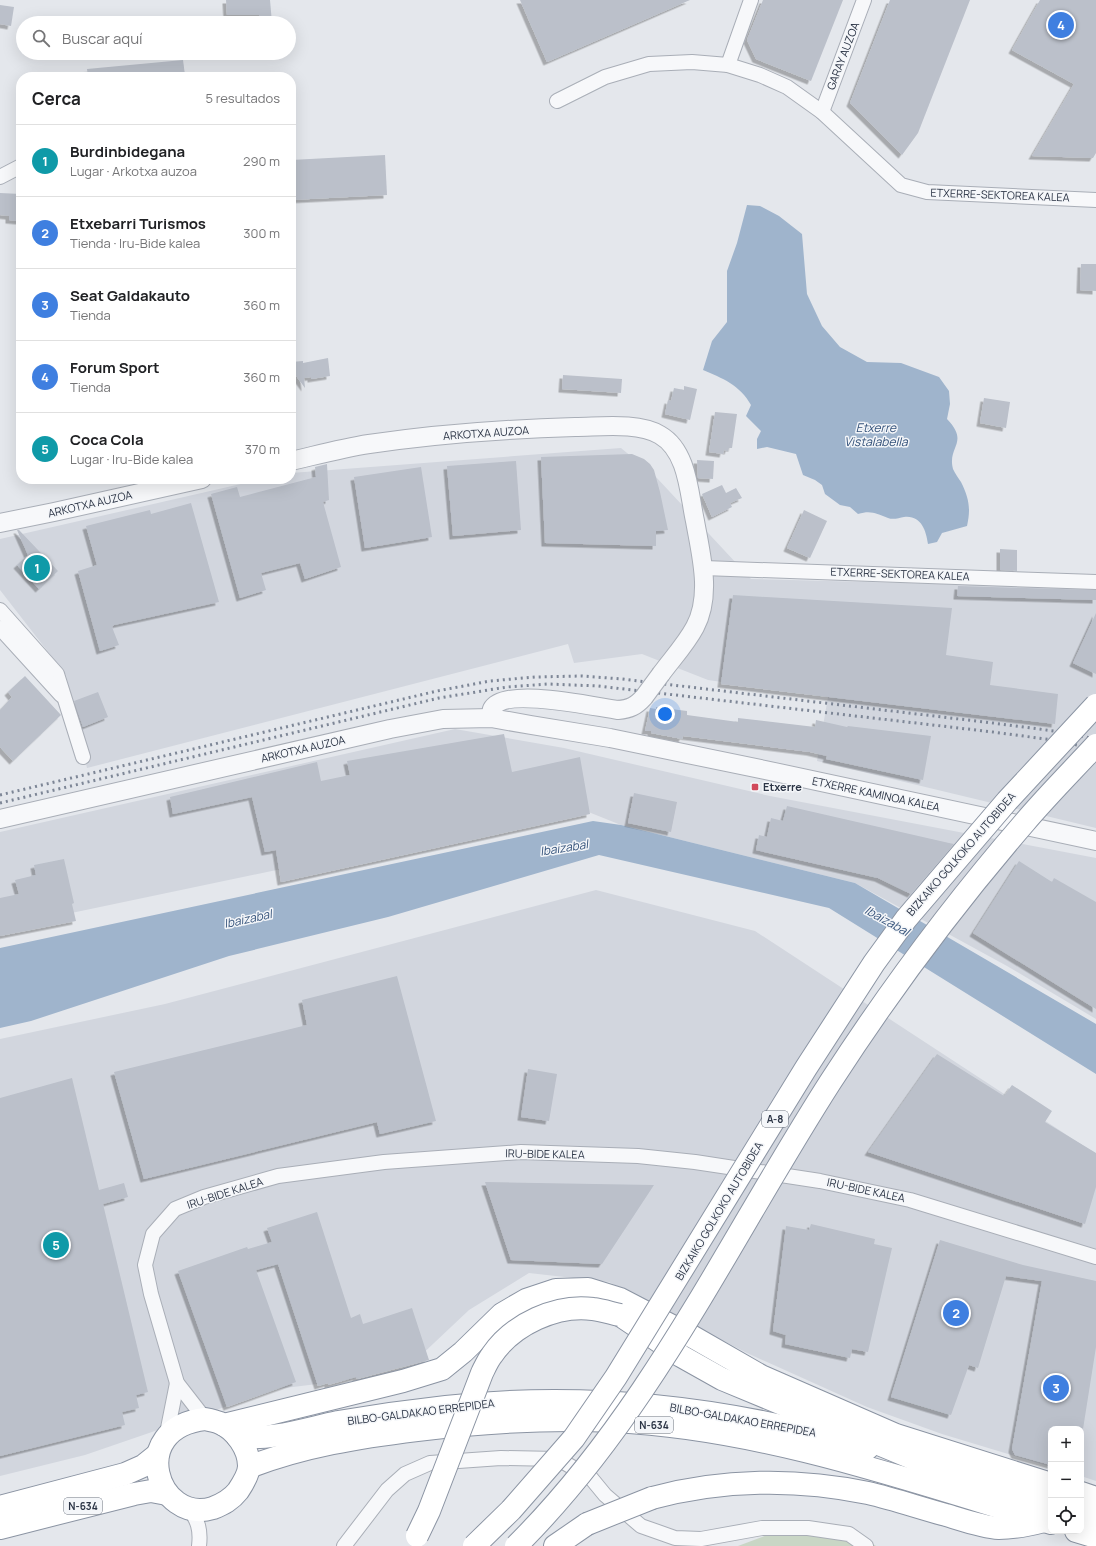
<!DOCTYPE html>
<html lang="es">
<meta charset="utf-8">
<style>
body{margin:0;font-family:Manrope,sans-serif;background:#f6f6f6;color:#202124}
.controls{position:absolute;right:12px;bottom:12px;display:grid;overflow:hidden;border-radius:8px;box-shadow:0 4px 16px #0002}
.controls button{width:36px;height:36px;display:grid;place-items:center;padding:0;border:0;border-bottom:1px solid #e0e0e0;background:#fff;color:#202124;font:20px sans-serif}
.you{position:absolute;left:665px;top:714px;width:14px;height:14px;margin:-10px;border:3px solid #fff;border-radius:50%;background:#1a73e8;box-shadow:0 0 0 6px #1a73e833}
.badge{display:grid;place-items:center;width:26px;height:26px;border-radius:50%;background:#d1495b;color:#fff;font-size:13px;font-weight:700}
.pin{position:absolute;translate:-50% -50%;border:2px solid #fff;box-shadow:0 1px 4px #0006}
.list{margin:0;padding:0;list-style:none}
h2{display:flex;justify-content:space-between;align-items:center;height:52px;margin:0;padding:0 16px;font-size:17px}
h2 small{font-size:13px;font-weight:400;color:#757577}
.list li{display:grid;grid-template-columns:26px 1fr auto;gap:12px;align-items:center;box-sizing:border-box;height:72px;padding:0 16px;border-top:1px solid #e0e0e0}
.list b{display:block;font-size:15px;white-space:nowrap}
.list p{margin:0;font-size:13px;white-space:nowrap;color:#757577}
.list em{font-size:13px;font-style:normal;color:#757577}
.icon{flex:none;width:22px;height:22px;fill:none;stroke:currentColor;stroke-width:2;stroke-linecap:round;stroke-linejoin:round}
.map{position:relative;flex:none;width:1096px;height:1546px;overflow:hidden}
.search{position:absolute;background:#fff;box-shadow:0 4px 16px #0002;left:16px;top:16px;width:280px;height:44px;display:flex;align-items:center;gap:10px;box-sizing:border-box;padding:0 14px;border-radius:22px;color:#757577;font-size:15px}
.panel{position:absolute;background:#fff;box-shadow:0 4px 16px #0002;left:16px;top:72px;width:280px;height:412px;border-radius:16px}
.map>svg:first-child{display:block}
.built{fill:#d2d6de}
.green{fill:#c9d6c5}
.water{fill:#9fb4cc}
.building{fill:#bbc0ca;filter:url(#shadow)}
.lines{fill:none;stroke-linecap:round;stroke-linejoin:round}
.minor-casing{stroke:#a9aeb7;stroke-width:16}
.tertiary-casing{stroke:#a9aeb7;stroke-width:20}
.trunk-casing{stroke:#8b94a3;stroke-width:24}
.motorway-casing{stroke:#8b94a3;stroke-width:24}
.minor{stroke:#f7f8fa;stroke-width:14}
.tertiary{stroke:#f7f8fa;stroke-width:18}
.trunk{stroke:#fff;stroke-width:22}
.motorway{stroke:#fff;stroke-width:22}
.rail{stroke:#7d8696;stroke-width:3;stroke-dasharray:2 4;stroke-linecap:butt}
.tertiary-bridge-casing{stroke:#a9aeb7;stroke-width:20;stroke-linecap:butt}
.motorway-bridge-casing{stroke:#8b94a3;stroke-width:24;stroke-linecap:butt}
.tertiary-bridge{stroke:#f7f8fa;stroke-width:18}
.motorway-bridge{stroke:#fff;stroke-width:22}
.poi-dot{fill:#d1495b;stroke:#f4f6f9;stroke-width:1.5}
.labels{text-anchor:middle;stroke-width:3;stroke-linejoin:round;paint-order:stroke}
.shield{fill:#f4f6f9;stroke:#676e7b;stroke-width:1}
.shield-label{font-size:10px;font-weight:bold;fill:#2b3445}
.street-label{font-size:11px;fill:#2b3445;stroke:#f4f6f9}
.poi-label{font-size:11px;font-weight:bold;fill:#2b3445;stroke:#f4f6f9;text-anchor:start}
.water-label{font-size:12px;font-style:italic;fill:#34527a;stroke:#f4f6f9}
</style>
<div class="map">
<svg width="1096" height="1546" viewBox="0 0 1096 1546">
<defs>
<filter id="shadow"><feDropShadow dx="-3.5" dy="3.5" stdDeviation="0" flood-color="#0004"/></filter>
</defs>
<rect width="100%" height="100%" fill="#e4e7ec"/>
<g class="built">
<path d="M 621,448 L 656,477 L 751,579 L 1096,588 L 1096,828 L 817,761 L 828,697 L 708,680 L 642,654 L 574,663 L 568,644 L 87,768 L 66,675 L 0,590 L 0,539 L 263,479 L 291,479 L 291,473 Z"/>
<path d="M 455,729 L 564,748 L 770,796 L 1096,858 L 1096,1019 L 1007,966 L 855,883 L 621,825 L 576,807 L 0,928 L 0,832 Z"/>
<path d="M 596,890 L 755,931 L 1096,1154 L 1096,1481 L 1081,1476 L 1081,1429 L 1051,1429 L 1051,1467 L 942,1434 L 867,1407 L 747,1353 L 609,1282 L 529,1273 L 469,1310 L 416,1360 L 349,1380 L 277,1389 L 85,1455 L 0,1476 L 0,1039 L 165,1004 Z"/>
</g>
<path class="green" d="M 823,1523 L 851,1530 L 876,1546 L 738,1546 L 791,1526 Z"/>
<g class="water">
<path d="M 747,205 L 760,206 L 779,216 L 802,234 L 807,294 L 822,326 L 840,347 L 867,362 L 901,363 L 939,377 L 949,391 L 950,404 L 947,419 C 970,443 947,446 953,469 C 955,473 958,478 961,482 C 969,498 971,509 967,526 L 942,533 L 937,542 L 928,544 C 926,530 921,515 904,517 C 899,518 893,520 888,518 C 876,514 872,510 858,514 L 850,507 L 840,505 L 825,494 L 822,485 L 815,480 L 803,475 L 796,454 L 767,447 L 757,449 L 757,439 L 761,431 L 746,416 L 751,405 C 740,385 722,378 703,370 L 712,341 L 727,322 L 727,271 L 737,243 Z"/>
<path d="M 593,821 L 621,825 L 855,883 L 1096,1024 L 1096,1074 L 829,908 L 599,855 L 388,917 L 229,956 L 31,1021 L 0,1028 L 0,948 Z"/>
</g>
<g class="building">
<path d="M 226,0 L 270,0 L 272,23 L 260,23 L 259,15 L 227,15 Z"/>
<path d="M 520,0 L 690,0 L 547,62 Z"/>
<path d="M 763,0 L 843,0 L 811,81 L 756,59 L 747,40 Z"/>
<path d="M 890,0 L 970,0 L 918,133 L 902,155 L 850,103 Z"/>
<path d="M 1040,0 L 1096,0 L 1096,153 L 1093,158 L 1032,156 L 1074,84 L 1012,50 Z"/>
<path d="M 0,5 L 14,7 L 11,26 L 0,24 Z"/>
<path d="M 183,60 L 185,75 L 161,77 L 88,77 L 87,69 Z"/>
<path d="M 385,155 L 387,195 L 291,200 L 291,160 Z"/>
<path d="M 0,193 L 21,194 L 21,221 L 9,220 L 9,216 L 0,215 Z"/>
<path d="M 1081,264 L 1096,264 L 1096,291 L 1080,290 Z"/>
<path d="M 328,358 L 330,376 L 311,379 L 311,377 L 304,378 L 305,388 L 291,369 L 291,362 L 303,361 L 303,363 Z"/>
<path d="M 563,375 L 622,379 L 621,393 L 562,389 Z"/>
<path d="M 684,386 L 697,389 L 690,420 L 665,414 L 668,400 L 671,401 L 674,388 L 684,390 Z"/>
<path d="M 984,398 L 1010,402 L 1006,428 L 980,423 Z"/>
<path d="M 715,412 L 737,414 L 732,448 L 729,448 L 728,451 L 724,450 L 723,454 L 709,452 Z"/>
<path d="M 632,454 L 644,459 L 650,464 L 654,470 L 660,492 L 668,530 L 656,531 L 656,546 L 545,543 L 541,457 Z"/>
<path d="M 697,460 L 714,461 L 713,479 L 698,478 Z"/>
<path d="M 516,461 L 521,530 L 453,536 L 447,466 Z"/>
<path d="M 327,464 L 329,500 L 323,502 L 341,567 L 305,579 L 300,563 L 261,573 L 266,590 L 240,598 L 211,494 L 237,487 L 240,497 L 316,477 L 315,467 Z"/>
<path d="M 421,467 L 432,537 L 365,548 L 354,477 Z"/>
<path d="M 722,485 L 726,493 L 736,488 L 742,498 L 730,503 L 732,507 L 712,517 L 702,494 Z"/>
<path d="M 191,503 L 219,602 L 114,625 L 112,627 L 119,645 L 100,651 L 78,571 L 97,565 L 86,526 L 150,510 L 151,514 Z"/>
<path d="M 804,510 L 827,521 L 810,558 L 787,548 Z"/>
<path d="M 17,530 L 19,530 L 58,571 L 39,589 L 17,565 L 28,555 Z"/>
<path d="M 1000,549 L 1017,550 L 1017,571 L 1000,570 Z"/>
<path d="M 958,586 L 1096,590 L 1096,600 L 957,596 Z"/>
<path d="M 733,595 L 952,608 L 946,655 L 993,662 L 990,685 L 1058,694 L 1055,724 L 721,684 Z"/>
<path d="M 1096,613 L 1096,674 L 1073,663 Z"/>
<path d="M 25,676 L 61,715 L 13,761 L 0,747 L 0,710 L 12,697 L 8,692 Z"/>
<path d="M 98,692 L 108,717 L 83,727 L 74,701 Z"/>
<path d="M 656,707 L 687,711 L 687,715 L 738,722 L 738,718 L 815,727 L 816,720 L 847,727 L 848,726 L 931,736 L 923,780 L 826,759 L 827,756 L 810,752 L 683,736 L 682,739 L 651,733 L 651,731 L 645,731 L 650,708 L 656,709 Z"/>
<path d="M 504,734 L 512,772 L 580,757 L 590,814 L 281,882 L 276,850 L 265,852 L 252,797 L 173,814 L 170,797 L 317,762 L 321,781 L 350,775 L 347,761 Z"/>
<path d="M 634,793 L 677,802 L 671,832 L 628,823 Z"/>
<path d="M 787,806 L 949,843 L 954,844 L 911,894 L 878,878 L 756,850 L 759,835 L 767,837 L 771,818 L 783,821 Z"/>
<path d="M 64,859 L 74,903 L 72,904 L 76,921 L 0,936 L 0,898 L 19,894 L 15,880 L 36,875 L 34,865 Z"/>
<path d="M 1019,861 L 1052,882 L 1054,878 L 1096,902 L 1096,1009 L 973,933 Z"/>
<path d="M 397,976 L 436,1121 L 380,1134 L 377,1122 L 144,1179 L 114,1072 L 307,1025 L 302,1000 Z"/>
<path d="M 937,1054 L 1004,1096 L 1012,1085 L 1052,1111 L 1045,1122 L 1096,1153 L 1096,1187 L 1085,1224 L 868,1152 Z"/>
<path d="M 528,1069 L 557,1074 L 549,1121 L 521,1117 Z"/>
<path d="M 72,1078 L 99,1190 L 124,1183 L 128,1197 L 103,1204 L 148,1392 L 136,1395 L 139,1408 L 122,1412 L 125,1425 L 0,1456 L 0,1098 Z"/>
<path d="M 485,1182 L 654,1185 L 602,1264 L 511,1260 Z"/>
<path d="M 317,1212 L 351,1318 L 360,1314 L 363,1324 L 412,1308 L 429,1360 L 357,1379 L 356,1377 L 328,1385 L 328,1383 L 318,1386 L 278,1264 L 256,1270 L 296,1382 L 227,1407 L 178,1271 L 247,1247 L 248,1249 L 272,1242 L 267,1228 Z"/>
<path d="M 811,1224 L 875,1239 L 874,1244 L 892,1248 L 868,1352 L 852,1349 L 850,1358 L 785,1344 L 786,1335 L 773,1331 L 786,1226 L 809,1230 Z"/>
<path d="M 940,1240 L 1023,1265 L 1096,1281 L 1096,1347 L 1083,1429 L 1051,1429 L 1051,1465 L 1015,1455 L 1012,1449 L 1042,1281 L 1006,1276 L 978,1368 L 969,1365 L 951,1415 L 891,1397 Z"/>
</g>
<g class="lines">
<defs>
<g id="minor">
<path d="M 728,65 L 751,0"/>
<path d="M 557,101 L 605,77 L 649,64 L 692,62 L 728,65 L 760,75 L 787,87 L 822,112 L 901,185 L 927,192 L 1096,200"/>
<path d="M 822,112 L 864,0"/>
<path d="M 0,177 L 21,166"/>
<path d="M 704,568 L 1096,582"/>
<path d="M 0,610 L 57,674 L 83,757"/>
<path d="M 0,628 L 61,695"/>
<path d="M 205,1419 L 177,1383 L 151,1294 L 145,1265 L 153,1234 L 175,1209 L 204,1197 L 278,1176 L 384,1162 L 521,1152 L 638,1156 L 695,1162 L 820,1181 L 910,1200 L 1096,1257"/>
<path d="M 166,1438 L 177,1383"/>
<path d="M 188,1507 C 198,1520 201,1530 199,1546"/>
<path d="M 344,1546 L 387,1490 L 405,1474 L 430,1463 L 501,1458 L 558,1459 L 591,1478 L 605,1495 L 641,1526 L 675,1538 L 701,1539 L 762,1528 L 808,1528 L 849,1534 L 866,1546"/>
</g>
<g id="tertiary">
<path d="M 291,461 C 317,455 343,448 369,444 C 437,434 507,429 575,427 C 600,427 638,422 660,435 C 688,451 689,494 695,521 C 701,555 712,595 695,627 C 686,644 672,659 661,674"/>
<path d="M 0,523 L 54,512 L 202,479"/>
<path d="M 491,718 C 491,716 491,711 492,709 C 504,686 595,707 618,710 C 630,709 636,706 644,697"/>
<path d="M 0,819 L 390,729 L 443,719 L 491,718 L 531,725 L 610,738 L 765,770 L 1096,841"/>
</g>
<g id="trunk">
<path d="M 205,1419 C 210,1420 215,1421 220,1423 C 236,1430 249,1449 249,1466 C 249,1474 242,1485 238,1491 C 231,1500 223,1504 213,1508 C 157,1525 126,1428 205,1419 Z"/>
<path d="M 224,1425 L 403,1381 L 442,1369 L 463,1352 L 502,1314 L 526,1300 L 556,1290 L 588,1289 L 620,1299 L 693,1337 L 761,1376 L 896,1435 L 1051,1484"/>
<path d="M 237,1436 C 271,1441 305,1429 338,1422 C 374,1416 410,1411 446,1407 C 588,1391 731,1408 868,1448"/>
<path d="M 916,1462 L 1051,1503"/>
<path d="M 249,1467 C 303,1446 360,1437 417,1430 C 482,1422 549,1418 615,1421 C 765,1429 909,1480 1051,1523"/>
<path d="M 1081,1493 L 1096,1498"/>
<path d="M 0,1507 L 125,1474 L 143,1466 L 158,1454"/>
<path d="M 1081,1512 L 1096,1517"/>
<path d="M 0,1528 L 134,1494 L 151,1491 L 167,1494"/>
<path d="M 1076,1531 L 1096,1537"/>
</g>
<g id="motorway">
<path d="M 620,1315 L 681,1356 L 722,1379 L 934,1467"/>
<path d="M 652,1498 C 722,1479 797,1478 868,1493 C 894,1499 920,1508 946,1515 C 963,1520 982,1527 999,1528 C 1015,1528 1029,1525 1044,1521"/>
<path d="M 555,1546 L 587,1524"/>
</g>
</defs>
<use href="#minor" class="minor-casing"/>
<use href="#tertiary" class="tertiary-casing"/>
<use href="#trunk" class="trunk-casing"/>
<use href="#motorway" class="motorway-casing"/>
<use href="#minor" class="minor"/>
<use href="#tertiary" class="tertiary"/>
<use href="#trunk" class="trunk"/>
<use href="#motorway" class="motorway"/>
<g class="rail">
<path d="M 0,795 L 437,691 L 490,681 L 535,677 L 582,676 L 622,679 L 993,723 L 1054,731 L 1096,739"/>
<path d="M 0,803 L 439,698 L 507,687 L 548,684 L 598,686 L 993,732 L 1053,740 L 1096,749"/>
</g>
<defs>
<path id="tertiary-bridge" d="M 644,697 L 661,674"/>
<g id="motorway-bridge">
<path d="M 587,1524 L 652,1498"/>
<path d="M 417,1536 L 429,1511 L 482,1373 C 485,1367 488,1360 492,1355 C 513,1324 557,1304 593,1309 C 602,1310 611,1313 620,1315"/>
<path d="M 474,1546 L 511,1510 L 574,1438 L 616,1377 L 806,1068 L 874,963 L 906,919 L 1007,801 L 1096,705"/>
<path d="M 516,1546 C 650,1413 730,1238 831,1081 C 890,990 954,904 1025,822 C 1047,796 1072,771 1096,745"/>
</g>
</defs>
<use href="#tertiary-bridge" class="tertiary-bridge-casing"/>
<use href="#motorway-bridge" class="motorway-bridge-casing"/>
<use href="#tertiary-bridge" class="tertiary-bridge"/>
<use href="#motorway-bridge" class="motorway-bridge"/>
</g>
<rect class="poi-dot" x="751" y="783" width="8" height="8" rx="2"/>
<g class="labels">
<g class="shield">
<rect x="762" y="1111" width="26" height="16" rx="3"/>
<rect x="635" y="1417" width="38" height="16" rx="3"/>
<rect x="64" y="1498" width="38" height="16" rx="3"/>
</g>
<g class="shield-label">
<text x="775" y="1123">A-8</text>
<text x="654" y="1429">N-634</text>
<text x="83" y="1510">N-634</text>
</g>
<g class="street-label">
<text transform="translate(843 56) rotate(-69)" y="4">GARAY AUZOA</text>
<text transform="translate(1000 195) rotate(2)" y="4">ETXERRE-SEKTOREA KALEA</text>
<text transform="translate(486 433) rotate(-4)" y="4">ARKOTXA AUZOA</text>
<text transform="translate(90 504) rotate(-13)" y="4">ARKOTXA AUZOA</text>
<text transform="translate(900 574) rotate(2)" y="4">ETXERRE-SEKTOREA KALEA</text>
<text transform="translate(303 749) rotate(-13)" y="4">ARKOTXA AUZOA</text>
<text transform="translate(876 794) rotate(12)" y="4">ETXERRE KAMINOA KALEA</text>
<text transform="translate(961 854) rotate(-49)" y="4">BIZKAIKO GOLKOKO AUTOBIDEA</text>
<text transform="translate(545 1154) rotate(1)" y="4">IRU-BIDE KALEA</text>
<text transform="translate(866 1190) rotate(12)" y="4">IRU-BIDE KALEA</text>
<text transform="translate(225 1193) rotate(-18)" y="4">IRU-BIDE KALEA</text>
<text transform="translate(719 1211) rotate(-59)" y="4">BIZKAIKO GOLKOKO AUTOBIDEA</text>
<text transform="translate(421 1412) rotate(-7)" y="4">BILBO-GALDAKAO ERREPIDEA</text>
<text transform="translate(743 1420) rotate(10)" y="4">BILBO-GALDAKAO ERREPIDEA</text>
</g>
<g class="poi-label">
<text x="763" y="791">Etxerre</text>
</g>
<g class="water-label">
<text x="876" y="432">Etxerre<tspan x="876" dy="14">Vistalabella</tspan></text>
<text transform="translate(564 848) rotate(-9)" y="4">Ibaizabal</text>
<text transform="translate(248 919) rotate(-12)" y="4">Ibaizabal</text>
<text transform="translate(887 921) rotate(29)" y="4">Ibaizabal</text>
</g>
</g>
</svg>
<div class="controls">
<button>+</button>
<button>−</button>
<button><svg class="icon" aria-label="locate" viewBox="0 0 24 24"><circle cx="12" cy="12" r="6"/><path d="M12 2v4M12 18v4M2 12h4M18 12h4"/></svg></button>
</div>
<div class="you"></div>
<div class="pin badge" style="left:37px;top:568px;background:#0f9aa8">1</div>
<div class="pin badge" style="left:956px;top:1313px;background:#3f7fe0">2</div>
<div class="pin badge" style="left:1056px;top:1388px;background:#3f7fe0">3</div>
<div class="pin badge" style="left:1061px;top:25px;background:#3f7fe0">4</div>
<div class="pin badge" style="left:56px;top:1245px;background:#0f9aa8">5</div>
<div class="search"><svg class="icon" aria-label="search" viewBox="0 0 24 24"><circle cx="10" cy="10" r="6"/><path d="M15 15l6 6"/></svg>Buscar aquí</div>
<section class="panel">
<h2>Cerca<small>5 resultados</small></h2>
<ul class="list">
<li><span class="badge" style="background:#0f9aa8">1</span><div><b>Burdinbidegana</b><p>Lugar · Arkotxa auzoa</p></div><em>290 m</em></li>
<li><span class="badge" style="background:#3f7fe0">2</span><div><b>Etxebarri Turismos</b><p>Tienda · Iru-Bide kalea</p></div><em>300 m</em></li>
<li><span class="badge" style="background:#3f7fe0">3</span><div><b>Seat Galdakauto</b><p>Tienda</p></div><em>360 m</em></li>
<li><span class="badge" style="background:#3f7fe0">4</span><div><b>Forum Sport</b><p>Tienda</p></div><em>360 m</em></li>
<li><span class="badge" style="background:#0f9aa8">5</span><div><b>Coca Cola</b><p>Lugar · Iru-Bide kalea</p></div><em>370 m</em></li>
</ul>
</section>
</div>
